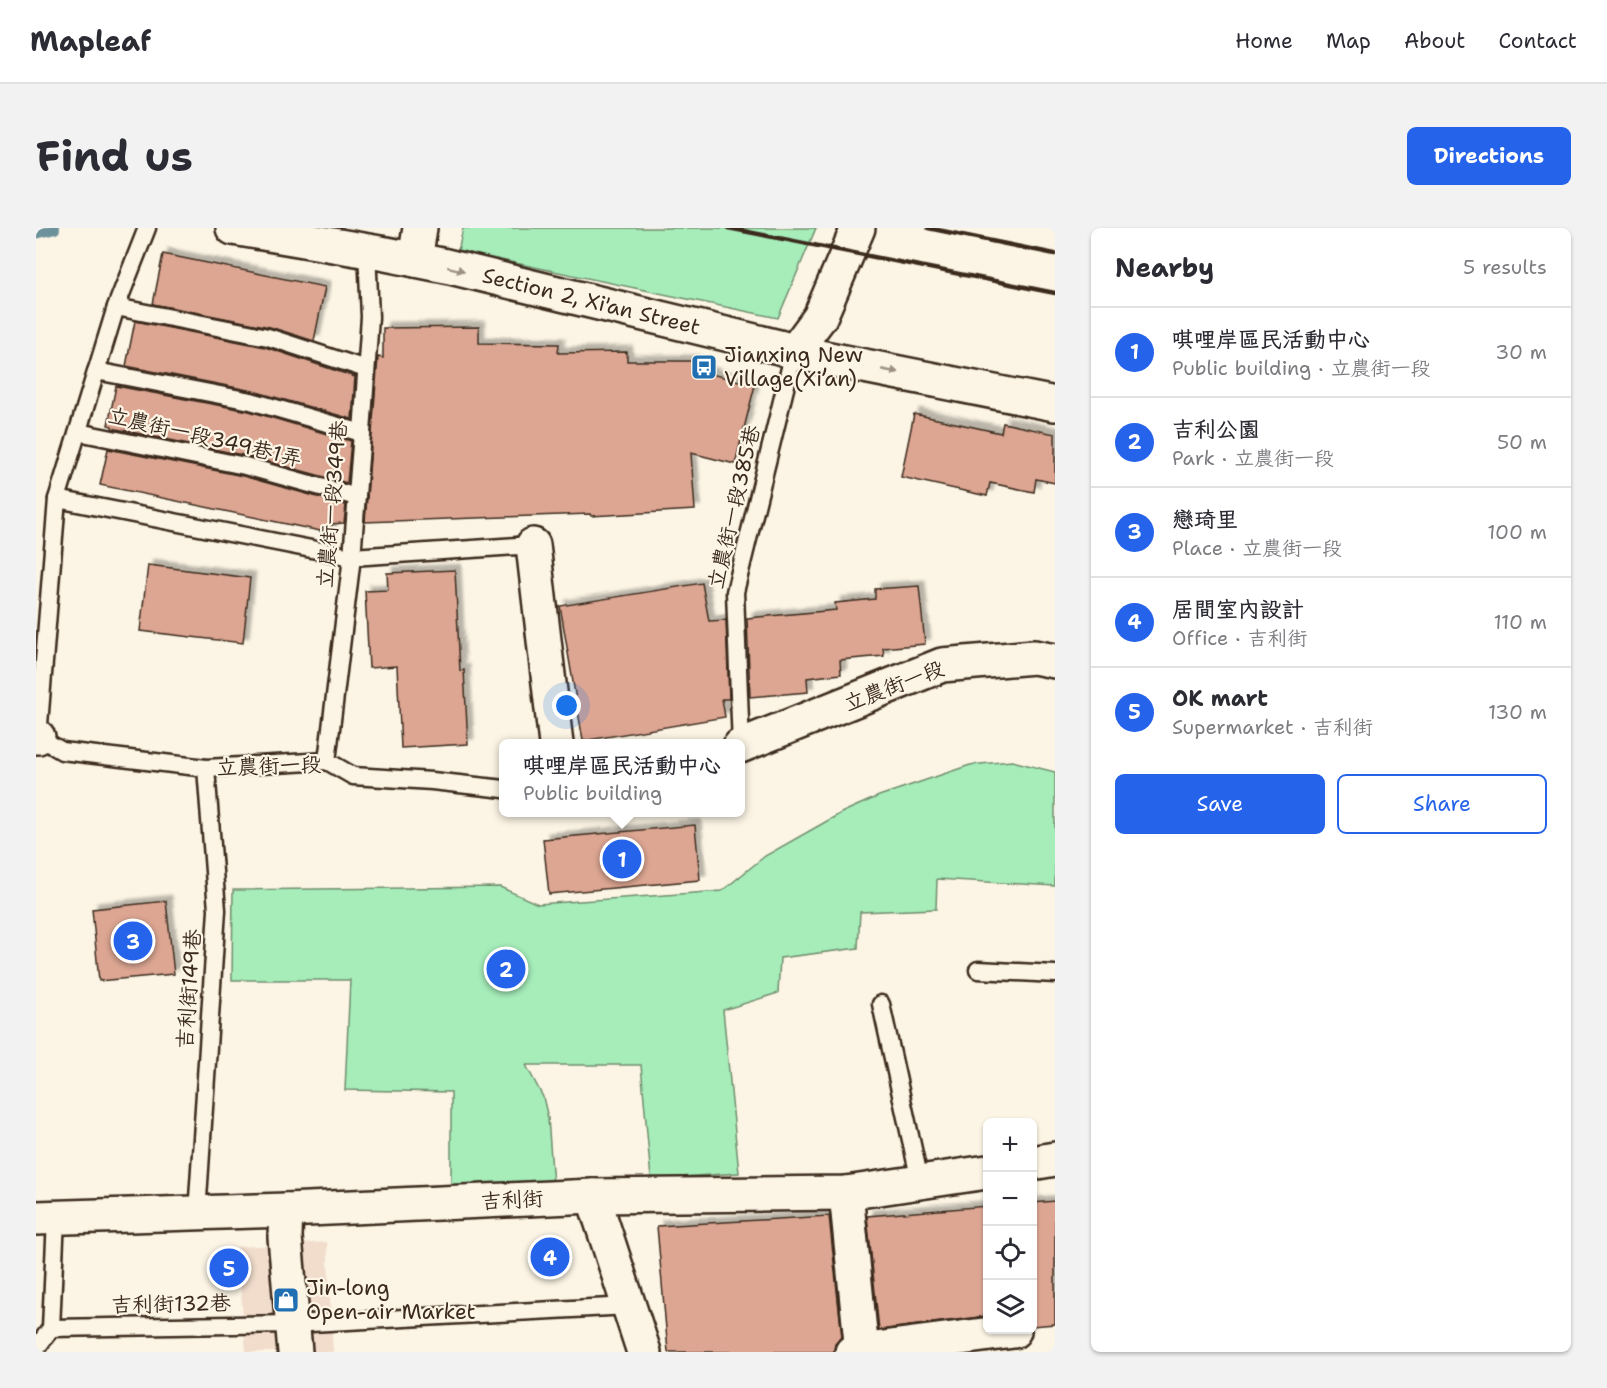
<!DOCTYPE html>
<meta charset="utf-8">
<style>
body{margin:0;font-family:"Shantell Sans","LXGW WenKai TC",sans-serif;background:#f2f2f3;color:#2b2b33}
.controls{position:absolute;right:18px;bottom:18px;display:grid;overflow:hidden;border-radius:9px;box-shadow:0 2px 4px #0004}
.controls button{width:54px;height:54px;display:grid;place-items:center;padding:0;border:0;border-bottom:2px solid #e1e1e2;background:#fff;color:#2b2b33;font:30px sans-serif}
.you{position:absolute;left:531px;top:478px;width:21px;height:21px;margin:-15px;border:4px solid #fff;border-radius:50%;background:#1a73e8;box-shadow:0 0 0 9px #1a73e833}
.badge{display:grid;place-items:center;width:39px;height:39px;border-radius:50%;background:#2563eb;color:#fff;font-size:20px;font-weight:700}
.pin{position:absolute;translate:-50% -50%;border:3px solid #fff;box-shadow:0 2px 6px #0006}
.popup{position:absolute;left:463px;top:511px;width:246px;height:78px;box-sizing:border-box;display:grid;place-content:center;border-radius:9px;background:#fff;filter:drop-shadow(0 2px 4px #0005);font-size:20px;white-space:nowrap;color:#7c7c81}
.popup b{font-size:22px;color:#2b2b33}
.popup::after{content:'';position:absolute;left:50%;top:100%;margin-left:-12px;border:12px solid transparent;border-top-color:#fff}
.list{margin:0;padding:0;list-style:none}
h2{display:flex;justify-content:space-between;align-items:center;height:78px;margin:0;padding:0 24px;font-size:26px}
h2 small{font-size:20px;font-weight:400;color:#7c7c81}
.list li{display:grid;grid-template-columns:39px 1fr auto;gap:18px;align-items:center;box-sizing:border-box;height:90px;padding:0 24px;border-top:2px solid #e1e1e2}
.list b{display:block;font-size:22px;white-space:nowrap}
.list p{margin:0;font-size:20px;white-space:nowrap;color:#7c7c81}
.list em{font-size:20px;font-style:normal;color:#7c7c81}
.actions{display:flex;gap:12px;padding:18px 24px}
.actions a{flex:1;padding:14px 0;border:2px solid #2563eb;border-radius:9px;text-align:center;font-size:21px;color:#2563eb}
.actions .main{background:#2563eb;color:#fff}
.icon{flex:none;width:33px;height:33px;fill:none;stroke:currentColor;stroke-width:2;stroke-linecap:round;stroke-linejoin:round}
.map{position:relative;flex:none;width:1019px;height:1124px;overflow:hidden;border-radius:9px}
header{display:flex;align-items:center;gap:36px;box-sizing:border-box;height:84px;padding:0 30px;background:#fff;border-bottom:2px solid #e1e1e2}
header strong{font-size:28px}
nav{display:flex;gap:33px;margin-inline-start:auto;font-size:21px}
.intro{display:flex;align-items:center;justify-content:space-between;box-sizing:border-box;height:144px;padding:0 36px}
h1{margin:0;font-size:42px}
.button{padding:15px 27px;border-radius:9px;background:#2563eb;color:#fff;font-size:21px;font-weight:700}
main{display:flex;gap:36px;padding:0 36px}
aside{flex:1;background:#fff;border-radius:9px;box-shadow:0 2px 4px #0004}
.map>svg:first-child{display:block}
.built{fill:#f2ddcc}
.green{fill:#a6edba;stroke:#708c6c;stroke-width:1.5}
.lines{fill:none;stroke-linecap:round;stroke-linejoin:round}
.stream{stroke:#6d929b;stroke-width:10}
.building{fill:#dca692;stroke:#3b2a1e;stroke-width:1.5;filter:url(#shadow)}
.lane-casing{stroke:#3b2a1e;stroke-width:21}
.street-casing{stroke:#3b2a1e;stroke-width:38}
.secondary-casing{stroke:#3b2a1e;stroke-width:38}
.lane{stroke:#fcf5e5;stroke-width:16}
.street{stroke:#fcf5e5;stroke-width:33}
.secondary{stroke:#fcf5e5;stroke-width:33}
.rail{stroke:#3b2a1e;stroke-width:4.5}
.oneway{fill:#9c9082}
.labels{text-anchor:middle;stroke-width:4.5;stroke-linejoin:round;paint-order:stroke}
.street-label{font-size:21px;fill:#3b2a1e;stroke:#fcf5e5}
.poi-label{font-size:21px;fill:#3b2a1e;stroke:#fcf5e5;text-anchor:start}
</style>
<header>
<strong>Mapleaf</strong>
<nav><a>Home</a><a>Map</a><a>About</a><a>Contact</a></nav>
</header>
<div class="intro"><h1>Find us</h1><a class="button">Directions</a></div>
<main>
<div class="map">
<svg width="1019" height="1124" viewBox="0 0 1019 1124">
<defs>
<filter id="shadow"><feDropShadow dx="5.5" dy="-5.5" stdDeviation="1.5" flood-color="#0004"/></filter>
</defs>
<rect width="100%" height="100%" fill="#fcf5e5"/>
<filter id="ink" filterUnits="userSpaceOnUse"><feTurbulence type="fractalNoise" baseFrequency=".0167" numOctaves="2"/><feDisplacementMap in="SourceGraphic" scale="12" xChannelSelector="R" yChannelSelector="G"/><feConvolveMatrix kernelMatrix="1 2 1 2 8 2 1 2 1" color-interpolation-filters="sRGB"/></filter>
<g filter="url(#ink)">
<path class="built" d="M 291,1014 L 297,1124 L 210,1124 L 201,1019 Z"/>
<g class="green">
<path d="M 427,0 L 780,0 L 742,90 L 422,23 Z"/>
<path d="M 976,533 L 1019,544 L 1019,658 L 901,651 L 900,681 L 824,684 L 822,720 L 744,730 L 742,765 L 687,782 L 703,945 L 615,951 L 605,837 L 490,837 L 507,869 L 512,890 L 517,956 L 415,959 L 415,864 L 309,862 L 314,752 L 196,752 L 197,662 L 464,659 L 502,676 L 686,663 L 729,628 L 807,584 L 843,568 L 934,537 Z"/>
</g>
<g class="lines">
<path class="stream" d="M 0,6 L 19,1"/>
</g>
<g class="building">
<path d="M 127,26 L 289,59 L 278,113 L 234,99 L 117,76 Z"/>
<path d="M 99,93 L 229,119 L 319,149 L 316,191 L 217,163 L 90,138 Z"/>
<path d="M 443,99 L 443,115 L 523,116 L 522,125 L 591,124 L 591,133 L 659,133 L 659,142 L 719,157 L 699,236 L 655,225 L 659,282 L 555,288 L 554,286 L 329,294 L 342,129 L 347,130 L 347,100 Z"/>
<path d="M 80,158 L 213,183 L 315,213 L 311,255 L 211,228 L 76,200 L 76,198 L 72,197 Z"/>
<path d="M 878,186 L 965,205 L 967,195 L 1019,206 L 1019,255 L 1000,251 L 998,264 L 954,255 L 951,268 L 865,249 Z"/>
<path d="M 72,221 L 207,248 L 310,277 L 308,295 L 296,296 L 294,305 L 64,257 Z"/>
<path d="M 112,337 L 214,350 L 207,415 L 104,403 Z"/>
<path d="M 419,342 L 424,443 L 428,442 L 432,516 L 365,520 L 361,438 L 333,440 L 329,363 L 352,362 L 351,345 Z"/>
<path d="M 666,355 L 673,393 L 690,392 L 693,471 L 686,471 L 689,489 L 547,513 L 524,378 Z"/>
<path d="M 883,358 L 889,416 L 847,420 L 848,428 L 804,432 L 805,446 L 771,450 L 772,464 L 714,469 L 711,390 L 800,382 L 799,375 L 839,371 L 839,361 Z"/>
<path d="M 659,597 L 664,652 L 513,666 L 507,611 Z"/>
<path d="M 130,673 L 138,746 L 63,753 L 56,681 Z"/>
<path d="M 1019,973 L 1019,1096 L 996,1098 L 996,975 Z"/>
<path d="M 951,978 L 951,1088 L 843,1102 L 831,988 Z"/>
<path d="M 793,988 L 806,1109 L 799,1116 L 798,1124 L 632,1124 L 621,998 Z"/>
</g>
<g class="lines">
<defs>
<g id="lane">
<path d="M 111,0 L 80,79 L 21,271 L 2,509 L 26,523 L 170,540 L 291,533 L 317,548 L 396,553 L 468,561"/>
<path d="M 80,79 L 232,109 L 330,141"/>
<path d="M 60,143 L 215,173 L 326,205"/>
<path d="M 42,204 L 209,238 L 321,269"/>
<path d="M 21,271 L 316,329 L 497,317"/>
<path d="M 705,518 L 699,364 L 758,124"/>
<path d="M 291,533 L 316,329 L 326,205 L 334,89 L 331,23"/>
<path d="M 942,742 L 1019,746"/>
<path d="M 845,776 L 884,953"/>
<path d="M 161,986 L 181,682 L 170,540"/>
<path d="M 15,1100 L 256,1096 L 593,1078"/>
<path d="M 0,1121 L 15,1100 L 20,990"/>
</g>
<g id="street">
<path d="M 379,32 L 384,0"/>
<path d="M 758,124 L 784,89 L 822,0"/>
<path d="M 497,317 L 520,516"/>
<path d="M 0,508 L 2,509"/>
<path d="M 704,518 L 906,437 L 998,429 L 1019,433"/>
<path d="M 996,935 L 1019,931"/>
<path d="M 810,965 L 826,1124"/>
<path d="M 557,968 L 608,1124"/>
<path d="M 250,982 L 249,1009 L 259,1124"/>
<path d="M 0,990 L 250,982 L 557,968 L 810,965 L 951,944"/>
<path d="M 816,1124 L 978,1103"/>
</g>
<g id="secondary">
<path id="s1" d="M 197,0 L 350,26 L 410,38 L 743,119 L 758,124 L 1019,176"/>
</g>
</defs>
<use href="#lane" class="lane-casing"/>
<use href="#street" class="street-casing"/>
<use href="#secondary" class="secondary-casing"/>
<use href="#lane" class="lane"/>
<use href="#street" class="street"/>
<use href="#secondary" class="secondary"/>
<g class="rail">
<path d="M 692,0 L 1019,65"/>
<path d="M 892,0 L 1019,26"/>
</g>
</g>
<defs><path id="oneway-solid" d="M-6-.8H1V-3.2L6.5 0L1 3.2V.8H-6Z" transform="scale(1.5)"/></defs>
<g class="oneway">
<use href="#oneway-solid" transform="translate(420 41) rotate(14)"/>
<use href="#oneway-solid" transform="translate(854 143) rotate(11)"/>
</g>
</g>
<defs>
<symbol id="bus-square" viewBox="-11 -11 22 22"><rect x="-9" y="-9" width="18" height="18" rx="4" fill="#1f6fb2" stroke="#fcf5e5"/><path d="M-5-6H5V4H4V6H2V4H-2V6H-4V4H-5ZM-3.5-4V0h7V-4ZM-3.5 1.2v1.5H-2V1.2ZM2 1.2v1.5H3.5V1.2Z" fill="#fff"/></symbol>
<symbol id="shop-square" viewBox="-11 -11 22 22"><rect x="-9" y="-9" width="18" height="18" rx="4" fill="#1f6fb2" stroke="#fcf5e5"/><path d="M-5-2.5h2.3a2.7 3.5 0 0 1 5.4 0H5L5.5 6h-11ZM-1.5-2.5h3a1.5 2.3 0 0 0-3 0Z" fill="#fff"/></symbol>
</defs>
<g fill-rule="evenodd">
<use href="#bus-square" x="653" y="124" width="30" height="30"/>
<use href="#shop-square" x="235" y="1057" width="30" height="30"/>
</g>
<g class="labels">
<g class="street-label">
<text dy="7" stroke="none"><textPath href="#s1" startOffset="366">Section 2, Xi'an Street</textPath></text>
<text transform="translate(169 209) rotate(13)" y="7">立農街一段349巷1弄</text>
<text transform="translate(296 276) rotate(-85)" y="7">立農街一段349巷</text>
<text transform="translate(698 279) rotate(-77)" y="7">立農街一段385巷</text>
<text transform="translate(858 458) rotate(-21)" y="7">立農街一段</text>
<text transform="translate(233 538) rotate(-2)" y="7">立農街一段</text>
<text transform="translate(153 761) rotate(-86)" y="7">吉利街149巷</text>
<text transform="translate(476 972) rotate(-3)" y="7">吉利街</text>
<text transform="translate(135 1076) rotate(-1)" y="7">吉利街132巷</text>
</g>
<g class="poi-label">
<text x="688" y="134">Jianxing New<tspan x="688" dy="24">Village(Xi’an)</tspan></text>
<text x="270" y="1067">Jin-long<tspan x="270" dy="24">Open-air Market</tspan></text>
</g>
</g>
</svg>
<div class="controls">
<button>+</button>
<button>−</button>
<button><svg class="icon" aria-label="locate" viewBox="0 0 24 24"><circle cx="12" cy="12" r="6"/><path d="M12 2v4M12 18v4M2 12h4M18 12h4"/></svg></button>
<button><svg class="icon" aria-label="layers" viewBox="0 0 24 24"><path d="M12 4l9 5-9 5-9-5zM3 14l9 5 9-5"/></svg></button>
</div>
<div class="you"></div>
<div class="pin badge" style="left:586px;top:631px">1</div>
<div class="popup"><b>唭哩岸區民活動中心</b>Public building</div>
<div class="pin badge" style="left:470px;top:741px">2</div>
<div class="pin badge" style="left:97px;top:713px">3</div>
<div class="pin badge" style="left:514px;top:1029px">4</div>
<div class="pin badge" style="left:193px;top:1040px">5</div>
</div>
<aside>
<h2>Nearby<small>5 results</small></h2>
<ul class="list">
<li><span class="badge">1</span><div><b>唭哩岸區民活動中心</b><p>Public building · 立農街一段</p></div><em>30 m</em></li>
<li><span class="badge">2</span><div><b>吉利公園</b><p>Park · 立農街一段</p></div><em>50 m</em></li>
<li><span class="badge">3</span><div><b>戀琦里</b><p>Place · 立農街一段</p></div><em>100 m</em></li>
<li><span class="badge">4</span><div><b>居間室內設計</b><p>Office · 吉利街</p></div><em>110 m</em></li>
<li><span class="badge">5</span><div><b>OK mart</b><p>Supermarket · 吉利街</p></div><em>130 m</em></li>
</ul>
<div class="actions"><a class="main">Save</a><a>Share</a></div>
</aside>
</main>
